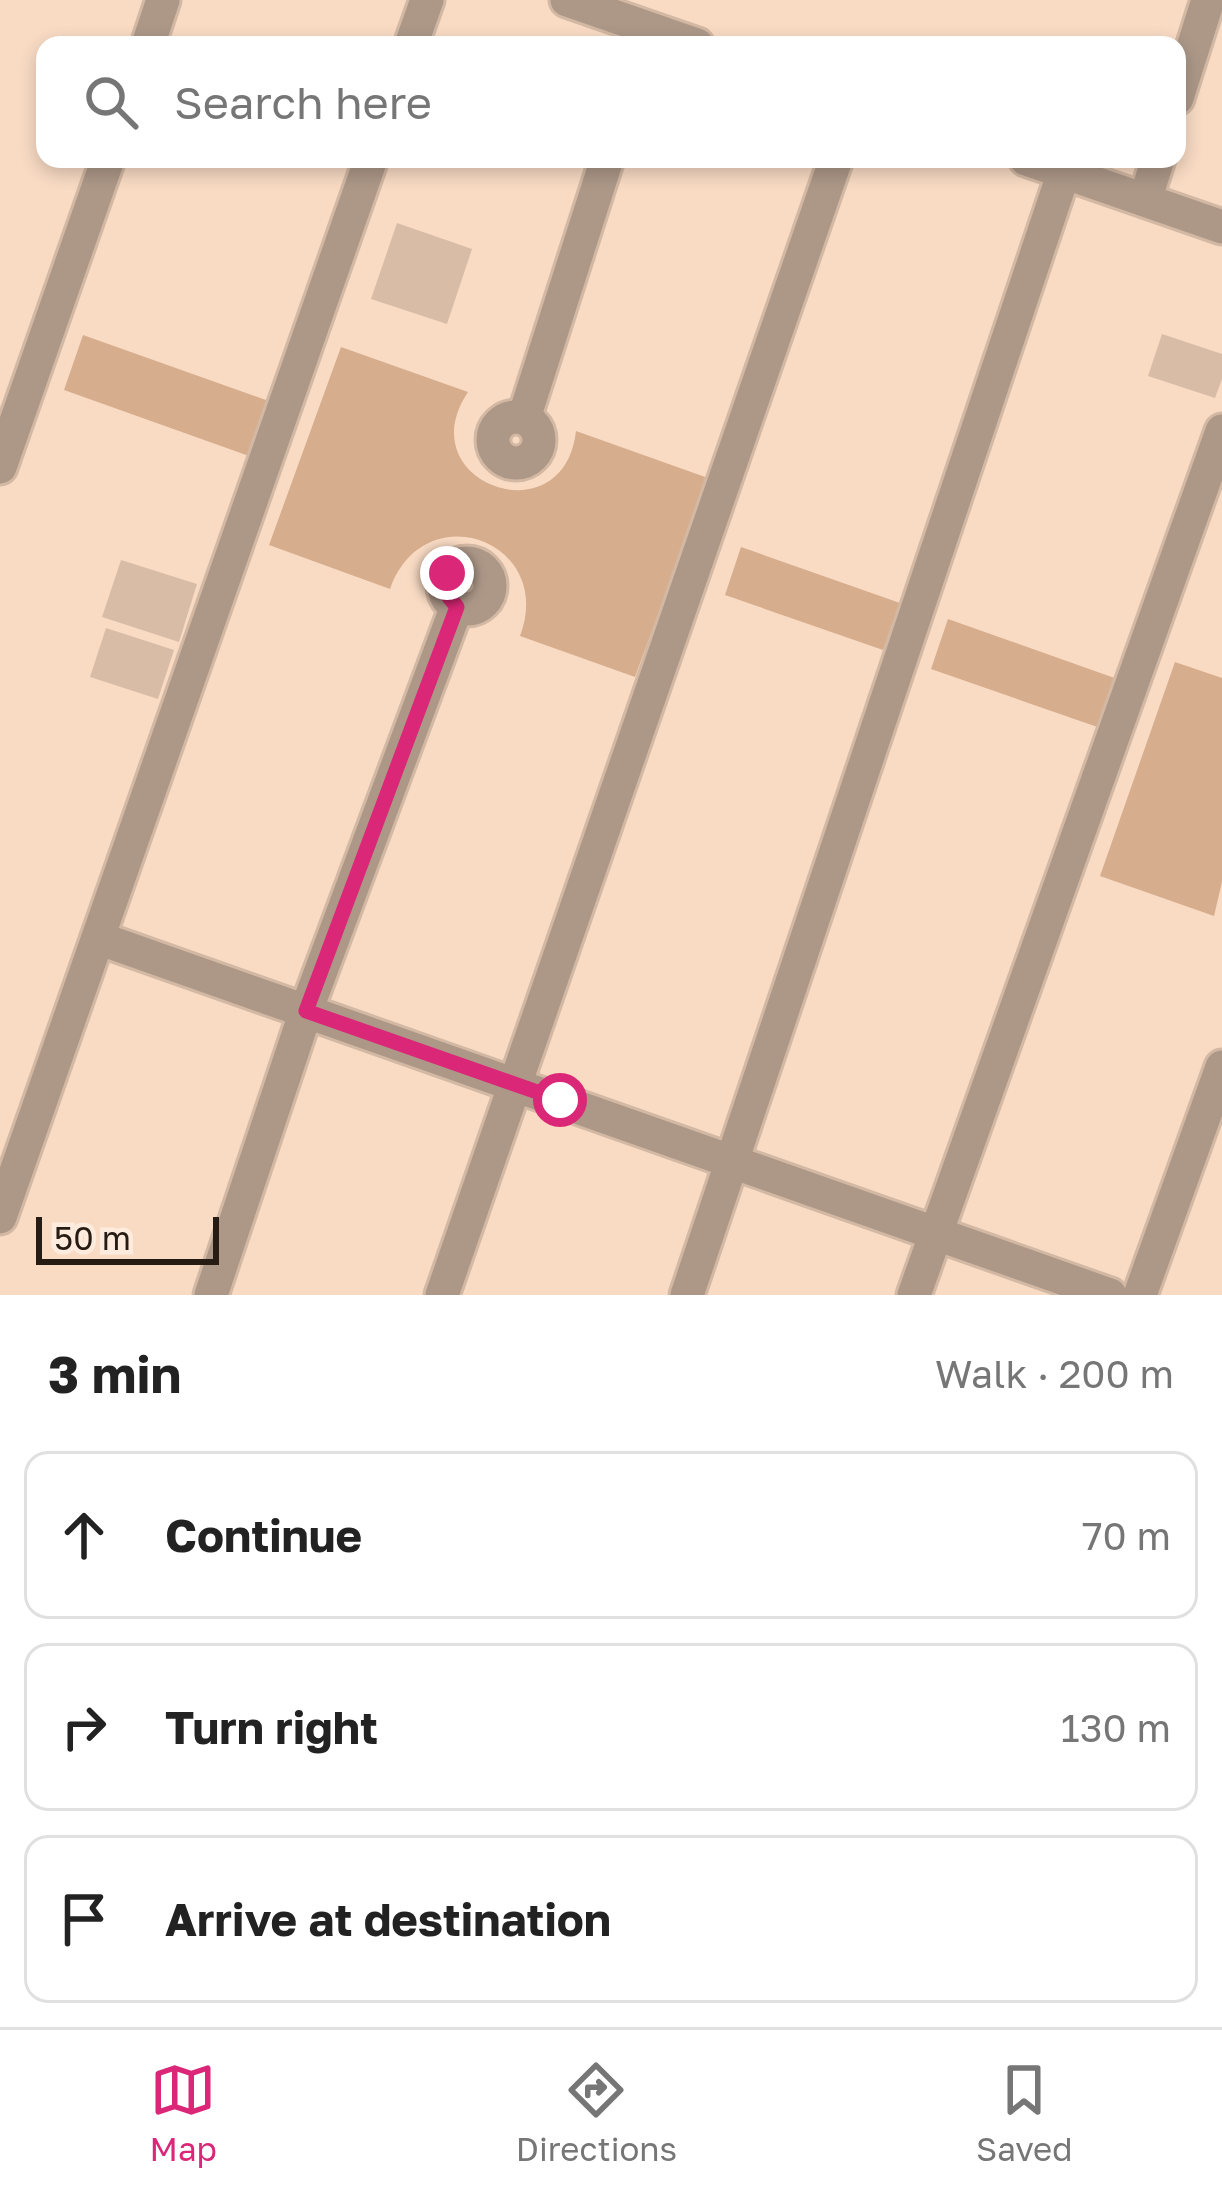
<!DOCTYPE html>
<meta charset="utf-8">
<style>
body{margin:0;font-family:"Golos Text",sans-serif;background:#f2f2f2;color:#222}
.scale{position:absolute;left:36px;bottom:30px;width:183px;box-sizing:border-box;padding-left:12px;border:6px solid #271c13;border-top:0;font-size:33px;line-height:42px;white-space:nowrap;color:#271c13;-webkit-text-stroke:9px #fdebdd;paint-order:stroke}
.stop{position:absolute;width:36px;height:36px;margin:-27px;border:9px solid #db2777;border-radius:50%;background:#fff}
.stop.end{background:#db2777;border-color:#fff;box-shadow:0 3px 12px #0008}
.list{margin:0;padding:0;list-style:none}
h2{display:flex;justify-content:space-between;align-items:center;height:156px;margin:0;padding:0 48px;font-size:51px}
h2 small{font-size:39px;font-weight:400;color:#767676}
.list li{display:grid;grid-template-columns:78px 1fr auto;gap:36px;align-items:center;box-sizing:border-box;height:168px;margin:0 24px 24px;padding:0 24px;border:3px solid #e0e0e0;border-radius:24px}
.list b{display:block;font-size:45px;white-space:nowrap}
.list em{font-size:39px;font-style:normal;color:#767676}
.icon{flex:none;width:66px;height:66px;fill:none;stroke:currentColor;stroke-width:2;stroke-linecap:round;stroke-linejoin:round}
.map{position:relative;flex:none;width:1222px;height:1295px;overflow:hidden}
.search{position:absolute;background:#fff;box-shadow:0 6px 18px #0003;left:36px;right:36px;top:36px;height:132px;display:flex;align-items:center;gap:30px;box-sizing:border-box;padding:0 42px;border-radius:24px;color:#767676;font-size:45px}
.sheet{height:732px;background:#fff}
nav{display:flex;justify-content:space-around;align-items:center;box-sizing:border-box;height:168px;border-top:3px solid #e0e0e0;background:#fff;font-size:33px;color:#767676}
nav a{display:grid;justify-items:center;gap:6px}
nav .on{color:#db2777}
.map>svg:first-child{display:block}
.green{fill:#d6ad8d}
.building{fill:#d9bca6}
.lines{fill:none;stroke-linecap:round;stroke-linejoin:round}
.minor-casing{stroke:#d3b9a4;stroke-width:39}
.minor{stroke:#ad9888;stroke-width:33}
.route{stroke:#db2777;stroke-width:15}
</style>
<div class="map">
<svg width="1222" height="1295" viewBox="0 0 1222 1295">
<rect width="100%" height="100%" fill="#f9dbc4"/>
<g class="green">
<path d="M 83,335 L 269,401 L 249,456 L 64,390 Z"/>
<path d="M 341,347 L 468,392 C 407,483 564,539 576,431 L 708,478 L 635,677 L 520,636 C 556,541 424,493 390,589 L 269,545 Z"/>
<path d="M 741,547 L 900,603 L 883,650 L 725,595 Z"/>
<path d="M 948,619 L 1123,681 L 1106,730 L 931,669 Z"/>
<path d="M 1175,662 L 1222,678 L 1222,882 L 1214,916 L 1100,876 Z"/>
</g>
<g class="building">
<path d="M 397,223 L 472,249 L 447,324 L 371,299 Z"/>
<path d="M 1162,334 L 1222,354 L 1222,379 L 1215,398 L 1148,376 Z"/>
<path d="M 121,560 L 197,584 L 179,642 L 102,617 Z"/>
<path d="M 106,628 L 174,650 L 158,699 L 90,677 Z"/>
</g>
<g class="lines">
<defs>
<g id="minor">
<path d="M 567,0 L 697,45"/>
<path d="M 148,45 L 163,0"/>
<path d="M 411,45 L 427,0"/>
<path d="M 1177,98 L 1208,0"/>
<path d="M 1026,159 L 1222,227"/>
<path d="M 1145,200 L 1158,159"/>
<circle cx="516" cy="440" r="23"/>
<path d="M 524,418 L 607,159"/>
<path d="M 0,467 L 108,159"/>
<circle cx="467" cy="586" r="23"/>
<path d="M 98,938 L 1110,1295"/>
<path d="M 0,1217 L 371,159"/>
<path d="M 211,1295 L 306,1011 L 457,606"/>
<path d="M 442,1295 L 836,159"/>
<path d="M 687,1295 L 1064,172"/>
<path d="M 914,1295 L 1222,431"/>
<path d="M 1140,1295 L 1222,1067"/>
</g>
</defs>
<use href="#minor" class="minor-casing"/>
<use href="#minor" class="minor"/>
</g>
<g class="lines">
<path class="route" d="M 447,573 L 445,592 L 457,607 L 306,1011 L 560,1100"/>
</g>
</svg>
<div class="scale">50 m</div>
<div class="stop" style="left:560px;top:1100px"></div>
<div class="stop end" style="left:447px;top:573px"></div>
<div class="search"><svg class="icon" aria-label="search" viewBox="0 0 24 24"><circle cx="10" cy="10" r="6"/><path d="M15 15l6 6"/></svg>Search here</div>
</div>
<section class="sheet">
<h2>3 min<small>Walk · 200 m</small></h2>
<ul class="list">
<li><svg class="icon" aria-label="ahead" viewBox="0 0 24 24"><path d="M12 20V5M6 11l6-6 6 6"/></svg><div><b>Continue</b></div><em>70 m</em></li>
<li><svg class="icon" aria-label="right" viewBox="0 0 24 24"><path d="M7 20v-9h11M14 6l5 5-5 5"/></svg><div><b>Turn right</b></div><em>130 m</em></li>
<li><svg class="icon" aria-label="arrive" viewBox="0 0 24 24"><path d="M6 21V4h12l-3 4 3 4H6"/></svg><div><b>Arrive at destination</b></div></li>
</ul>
</section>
<nav>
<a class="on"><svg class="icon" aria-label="map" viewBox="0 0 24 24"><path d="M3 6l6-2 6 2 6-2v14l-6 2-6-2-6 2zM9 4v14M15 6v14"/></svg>Map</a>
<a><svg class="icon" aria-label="directions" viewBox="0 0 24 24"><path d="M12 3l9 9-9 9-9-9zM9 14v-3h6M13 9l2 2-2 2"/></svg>Directions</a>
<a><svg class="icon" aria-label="saved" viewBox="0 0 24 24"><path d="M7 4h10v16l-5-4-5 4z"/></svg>Saved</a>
</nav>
